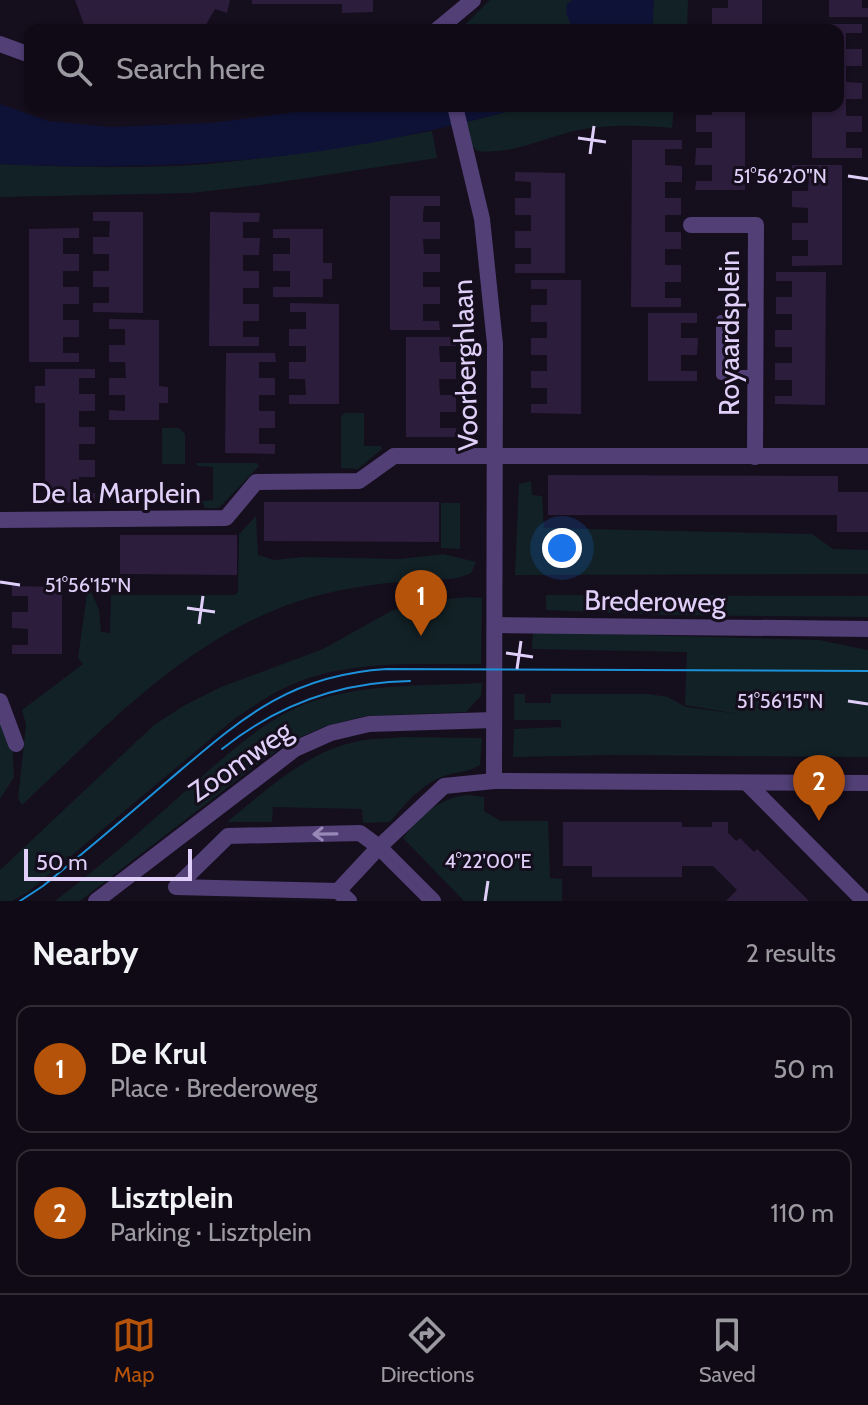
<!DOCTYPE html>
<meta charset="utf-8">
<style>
body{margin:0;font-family:Cabin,sans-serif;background:#19131f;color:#f1f3f6}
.scale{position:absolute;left:24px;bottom:20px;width:168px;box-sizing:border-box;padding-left:8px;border:4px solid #e0d0f9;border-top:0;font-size:22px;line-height:28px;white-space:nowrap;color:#e0d0f9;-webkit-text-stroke:6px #150e1d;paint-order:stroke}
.you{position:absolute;left:562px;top:548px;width:28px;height:28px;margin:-20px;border:6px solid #fff;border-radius:50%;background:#1a73e8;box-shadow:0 0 0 12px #1a73e833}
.badge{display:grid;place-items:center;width:52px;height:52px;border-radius:50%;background:#b45309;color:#fff;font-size:26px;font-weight:700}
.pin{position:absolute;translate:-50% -66px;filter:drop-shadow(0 2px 4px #0008)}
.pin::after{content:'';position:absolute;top:42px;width:28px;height:24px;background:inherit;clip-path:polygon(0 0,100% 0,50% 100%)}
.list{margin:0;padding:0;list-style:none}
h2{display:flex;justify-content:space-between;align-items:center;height:104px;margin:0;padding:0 32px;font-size:34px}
h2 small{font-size:26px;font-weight:400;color:#9c9aa1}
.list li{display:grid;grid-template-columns:52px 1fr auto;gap:24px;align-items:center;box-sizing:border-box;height:128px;margin:0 16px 16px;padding:0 16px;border:2px solid #302b35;border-radius:16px}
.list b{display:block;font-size:30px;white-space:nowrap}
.list p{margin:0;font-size:26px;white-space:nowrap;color:#9c9aa1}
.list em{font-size:26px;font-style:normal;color:#9c9aa1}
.icon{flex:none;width:44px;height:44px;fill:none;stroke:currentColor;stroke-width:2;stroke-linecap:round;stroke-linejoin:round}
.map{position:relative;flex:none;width:868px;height:901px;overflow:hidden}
.search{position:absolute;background:#100a16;box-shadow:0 2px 6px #0004;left:24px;right:24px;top:24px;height:88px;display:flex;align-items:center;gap:20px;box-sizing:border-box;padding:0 28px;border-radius:16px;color:#9c9aa1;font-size:30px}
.sheet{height:392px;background:#100a16}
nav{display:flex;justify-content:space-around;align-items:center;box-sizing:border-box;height:112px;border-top:2px solid #302b35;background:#100a16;font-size:22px;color:#9c9aa1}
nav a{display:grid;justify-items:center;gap:4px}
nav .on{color:#b45309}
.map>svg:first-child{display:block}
.green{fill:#122126}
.water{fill:#0e1236}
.building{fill:#2c1d3c}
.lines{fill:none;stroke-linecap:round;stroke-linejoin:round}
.service{stroke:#513f76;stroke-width:10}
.minor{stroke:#513f76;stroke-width:16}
.tram{stroke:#1b92da;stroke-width:2}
.oneway{stroke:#9888b8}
.ticks{fill:none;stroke:#e0d0f9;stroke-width:3}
.labels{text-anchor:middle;stroke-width:6;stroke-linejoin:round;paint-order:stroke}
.street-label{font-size:28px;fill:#e0d0f9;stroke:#150e1d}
.ticks-label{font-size:20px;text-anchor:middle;fill:#e0d0f9;stroke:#150e1d;stroke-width:6;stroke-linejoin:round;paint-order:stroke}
</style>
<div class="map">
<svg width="868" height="901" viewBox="0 0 868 901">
<rect width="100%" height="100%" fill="#150e1d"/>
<g class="green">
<path d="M 490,0 L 573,0 L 567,4 L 573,29 L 460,30 Z"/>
<path d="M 654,0 L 688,0 L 687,30 L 652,30 Z"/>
<path d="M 530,106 L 674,106 L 672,128 C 639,125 607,124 574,131 C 541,139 511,155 477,151 L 471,144 L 466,122 Z"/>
<path d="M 432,131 L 437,158 L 261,185 L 191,193 L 0,197 L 0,164 C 69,167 139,169 208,164 C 284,157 358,144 432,131 Z"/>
<path d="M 344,413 L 364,413 L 364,446 L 381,446 L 382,449 L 358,469 L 341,468 L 341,417 Z"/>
<path d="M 162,428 L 179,428 L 185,434 L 185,464 L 162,464 Z"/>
<path d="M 196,463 L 257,463 L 259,466 L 219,508 L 205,508 L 202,501 L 213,500 L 213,467 L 197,466 Z"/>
<path d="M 531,481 L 532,495 L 542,496 L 544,528 L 812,534 L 833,549 L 868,550 L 868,574 L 515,575 L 519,484 Z"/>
<path d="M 441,503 L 460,503 L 460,549 L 441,548 Z"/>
<path d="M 256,516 L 258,555 L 274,560 L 304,557 L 399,559 L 443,554 L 476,562 L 471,573 C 451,583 428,578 406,581 C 376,584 345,588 316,596 C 195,629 111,722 22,805 L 18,799 L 26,725 L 22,710 L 83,664 L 78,658 L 87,594 L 91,591 L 99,610 L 101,632 L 110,633 L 111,595 L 235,595 L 238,592 L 239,534 Z"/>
<path d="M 546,595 L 868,596 L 868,617 L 668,615 L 546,610 Z"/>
<path d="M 471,597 L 482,598 L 481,664 C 419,665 350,659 291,685 C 270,694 251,708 233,720 L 28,892 L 12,901 L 0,901 L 0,870 L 154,725 L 185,705 L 221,687 L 323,649 L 391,611 L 422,601 Z"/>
<path d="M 533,632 L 819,640 L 868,650 L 868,757 L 611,755 L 513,757 L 514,729 L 561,727 L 561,720 L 514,720 L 514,694 L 525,694 L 525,703 L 551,703 L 551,694 L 648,694 L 668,697 L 686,707 L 738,714 L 685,705 L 687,652 L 532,649 Z"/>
<path d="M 482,683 L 481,696 L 466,712 L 365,716 L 326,726 L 296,739 L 259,763 L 80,901 L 55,901 C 99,867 141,831 182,794 C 223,759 264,716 317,700 C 370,683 427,686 482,683 Z"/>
<path d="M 0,721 L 11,724 L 14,777 L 0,799 Z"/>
<path d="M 403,737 L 482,738 L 480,765 C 467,773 457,771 444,776 C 423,783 404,805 390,822 L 363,823 L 362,809 L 273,807 L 272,822 L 227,822 C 267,790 307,751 359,741 C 373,738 388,739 403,737 Z"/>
<path d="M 466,795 L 484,797 L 484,811 L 501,821 L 548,821 L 550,878 L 562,879 L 562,901 L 464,901 L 403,838 C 420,816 438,799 466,795 Z"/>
</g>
<g class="water">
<path d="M 573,0 L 654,0 L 652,30 L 573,30 L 566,13 L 567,4 Z"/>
<path d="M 0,104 L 48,121 L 110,127 L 211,123 L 342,106 L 530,106 C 463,123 396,140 328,150 C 219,166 110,169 0,164 Z"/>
</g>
<g class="building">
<path d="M 75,0 L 230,0 L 227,13 L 215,9 L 203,30 L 86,30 Z"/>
<path d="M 252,0 L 373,0 L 373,12 L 342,13 L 342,4 L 252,4 Z"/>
<path d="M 728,0 L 762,0 L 762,30 L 728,30 L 728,25 L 712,25 L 712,8 L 728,8 Z"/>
<path d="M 829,0 L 862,0 L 862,8 L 868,8 L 868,17 L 829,17 Z"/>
<path d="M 812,24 L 862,24 L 862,33 L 846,33 L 846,49 L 862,49 L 862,66 L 846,66 L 846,82 L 862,83 L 862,99 L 846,99 L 846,116 L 862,116 L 862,132 L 846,132 L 846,148 L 862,148 L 862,158 L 812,158 L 812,106 L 838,106 L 838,30 L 812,30 Z"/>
<path d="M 712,106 L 745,106 L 745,190 L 695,190 L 696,181 L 712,181 L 712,165 L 695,165 L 696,148 L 712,148 L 712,132 L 696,132 L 696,115 L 712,115 Z"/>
<path d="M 632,140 L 682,140 L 682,149 L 665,149 L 665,165 L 682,166 L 682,182 L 665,182 L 665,198 L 681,198 L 681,215 L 665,215 L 665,232 L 681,232 L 681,249 L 665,249 L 665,265 L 681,265 L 681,282 L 665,282 L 665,298 L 681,298 L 681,307 L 631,307 Z"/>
<path d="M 792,165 L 842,165 L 842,265 L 792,266 L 792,256 L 808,256 L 808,240 L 792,240 L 792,223 L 808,223 L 808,208 L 792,207 L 792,191 L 808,191 L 809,174 L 792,174 Z"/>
<path d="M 515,172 L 565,173 L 565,273 L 515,273 L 515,264 L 531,264 L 531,248 L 515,248 L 515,231 L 531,231 L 531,215 L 515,215 L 515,198 L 531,198 L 531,182 L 515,181 Z"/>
<path d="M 390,196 L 440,196 L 440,206 L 424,206 L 423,214 L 423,222 L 440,222 L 440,239 L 423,239 L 424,254 L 440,254 L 440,272 L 423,272 L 423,287 L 440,287 L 440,304 L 423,304 L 423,321 L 439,321 L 440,330 L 390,330 Z"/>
<path d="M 93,212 L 143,212 L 143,313 L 93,312 L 93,303 L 109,303 L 109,287 L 93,287 L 93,271 L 109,271 L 109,254 L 93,254 L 93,237 L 109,237 L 110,221 L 93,221 Z"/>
<path d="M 210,212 L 260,213 L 259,222 L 243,222 L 243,238 L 260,238 L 259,255 L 243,255 L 243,271 L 259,271 L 259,288 L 243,288 L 243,304 L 259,304 L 259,321 L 243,321 L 243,337 L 259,337 L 259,346 L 209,346 Z"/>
<path d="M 79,228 L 79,238 L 63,238 L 63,254 L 79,254 L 79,271 L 63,271 L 63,287 L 79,287 L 79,304 L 63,304 L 63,320 L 79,320 L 79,337 L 63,337 L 63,353 L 79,353 L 79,362 L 29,362 L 29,229 Z"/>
<path d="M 273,229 L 323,229 L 323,263 L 332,263 L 332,279 L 323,279 L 323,297 L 273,297 L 273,287 L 290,287 L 290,271 L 273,271 L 273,254 L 290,254 L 290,238 L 273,238 Z"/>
<path d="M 776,272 L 826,272 L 825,405 L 775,404 L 775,396 L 792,396 L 792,380 L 775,380 L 775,363 L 792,363 L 792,347 L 775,347 L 775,330 L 792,330 L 792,314 L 776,314 L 776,297 L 792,297 L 792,281 L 776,281 Z"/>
<path d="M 531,280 L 581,280 L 581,414 L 531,413 L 531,404 L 547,404 L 547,388 L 531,388 L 531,371 L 547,371 L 547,355 L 531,355 L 531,338 L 547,338 L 547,322 L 531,322 L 531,305 L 547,305 L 547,289 L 531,289 Z"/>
<path d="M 290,303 L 339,304 L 339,404 L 289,404 L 289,395 L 306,395 L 305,379 L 289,379 L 289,362 L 306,362 L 306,346 L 289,346 L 289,329 L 306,329 L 306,312 L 290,312 Z"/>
<path d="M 648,313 L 697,313 L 697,323 L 681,323 L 681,338 L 698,338 L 697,355 L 681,355 L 681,371 L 697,371 L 697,381 L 648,381 Z"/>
<path d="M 109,319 L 159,320 L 159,386 L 168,387 L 168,403 L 159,403 L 159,420 L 109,420 L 109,410 L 125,411 L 125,395 L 109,395 L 109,378 L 126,378 L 125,362 L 109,362 L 109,345 L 125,345 L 125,329 L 109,329 Z"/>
<path d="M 406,337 L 456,337 L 456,346 L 439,346 L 440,362 L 456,362 L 456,379 L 439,379 L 440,395 L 456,395 L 456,412 L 440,412 L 440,428 L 456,428 L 456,437 L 406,437 Z"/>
<path d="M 226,353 L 275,353 L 276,362 L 259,362 L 259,378 L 275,378 L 275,395 L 259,395 L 259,411 L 275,411 L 275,428 L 259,428 L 259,444 L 275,444 L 275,454 L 225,453 Z"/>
<path d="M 45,369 L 95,369 L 95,378 L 79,378 L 79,394 L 95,394 L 95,411 L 79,411 L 79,427 L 95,427 L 95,444 L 79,444 L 79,460 L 95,460 L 95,477 L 79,477 L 79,493 L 95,493 L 95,502 L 45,503 L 45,403 L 35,403 L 35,386 L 45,386 Z"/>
<path d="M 548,475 L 838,476 L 838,492 L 868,492 L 868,532 L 837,532 L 837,515 L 548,515 Z"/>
<path d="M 264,502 L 439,502 L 439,542 L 264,541 Z"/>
<path d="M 120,535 L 237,535 L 237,575 L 120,574 Z"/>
<path d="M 12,586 L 62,587 L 62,654 L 12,654 L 12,645 L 28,645 L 28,629 L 12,628 L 12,612 L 28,612 L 28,596 L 12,596 Z"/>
<path d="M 563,822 L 682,822 L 682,827 L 712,827 L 712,822 L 728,822 L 728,833 L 736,841 L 740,838 L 754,852 L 757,849 L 809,901 L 726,901 L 737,890 L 713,866 L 682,866 L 682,877 L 592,877 L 592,866 L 563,866 Z"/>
</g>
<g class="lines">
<path class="service" d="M 721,320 L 721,375 L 755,375"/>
<g class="minor">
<path d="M 437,30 L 473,0"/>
<path d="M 0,44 L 30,55"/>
<path d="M 455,106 L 482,219 L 495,344 L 494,781"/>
<path d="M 691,225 L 756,225 L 755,457"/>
<path d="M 0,520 L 226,518 L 256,482 L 359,481 L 394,456 L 868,456"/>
<path d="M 495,625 L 868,629"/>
<path d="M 0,701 L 16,744"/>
<path d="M 747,783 L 864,901"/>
<path d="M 338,891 L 379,847 L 444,786 L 494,781 L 868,783"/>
<path d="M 96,901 L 295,749 L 331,733 L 369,724 L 493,720"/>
<path d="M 349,901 L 338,891 L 176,887 L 228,836 L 360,833 L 379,847 L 433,901"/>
</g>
<g class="tram">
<path d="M 222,749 C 277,705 340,682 410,681"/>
<path d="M 20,901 L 43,886 C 86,851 127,816 169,780 C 241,719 288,675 387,669 L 868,671"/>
</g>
</g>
<defs><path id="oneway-shaft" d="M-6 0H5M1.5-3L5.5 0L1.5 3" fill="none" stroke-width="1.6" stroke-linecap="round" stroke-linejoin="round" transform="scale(2)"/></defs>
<use class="oneway" href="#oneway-shaft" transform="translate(325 834) rotate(179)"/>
<path class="ticks" d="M 578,138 L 606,142M 590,154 L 594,126M 848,176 L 868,179M 0,582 L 20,585M 187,608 L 215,612M 199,624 L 203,596M 506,653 L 533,657M 517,669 L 521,641M 848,701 L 868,704M 485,901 L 488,881"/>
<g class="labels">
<g class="street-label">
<text transform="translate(729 333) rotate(-90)" y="10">Royaardsplein</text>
<text transform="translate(465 365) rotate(-92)" y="10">Voorberghlaan</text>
<text x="116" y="503">De la Marplein</text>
<text transform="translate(655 601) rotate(1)" y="10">Brederoweg</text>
<text transform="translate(240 761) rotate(-35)" y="10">Zoomweg</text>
</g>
</g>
<g class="ticks-label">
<text x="780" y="183">51°56'20"N</text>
<text x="88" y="592">51°56'15"N</text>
<text x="780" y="708">51°56'15"N</text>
<text x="488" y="868">4°22'00"E</text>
</g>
</svg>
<div class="scale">50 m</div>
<div class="you"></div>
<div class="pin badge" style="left:421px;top:636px">1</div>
<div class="pin badge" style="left:819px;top:821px">2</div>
<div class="search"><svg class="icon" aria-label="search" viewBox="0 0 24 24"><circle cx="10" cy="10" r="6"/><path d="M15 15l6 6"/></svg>Search here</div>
</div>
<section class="sheet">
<h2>Nearby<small>2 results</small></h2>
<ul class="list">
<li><span class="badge">1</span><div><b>De Krul</b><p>Place · Brederoweg</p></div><em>50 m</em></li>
<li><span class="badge">2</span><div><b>Lisztplein</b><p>Parking · Lisztplein</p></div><em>110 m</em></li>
</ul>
</section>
<nav>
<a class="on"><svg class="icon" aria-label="map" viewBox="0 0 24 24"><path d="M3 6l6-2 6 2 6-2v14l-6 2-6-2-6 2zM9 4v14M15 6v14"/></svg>Map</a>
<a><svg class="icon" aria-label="directions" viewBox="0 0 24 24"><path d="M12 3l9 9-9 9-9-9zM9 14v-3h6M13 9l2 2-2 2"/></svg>Directions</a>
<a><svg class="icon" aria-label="saved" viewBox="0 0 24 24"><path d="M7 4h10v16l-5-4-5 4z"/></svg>Saved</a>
</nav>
